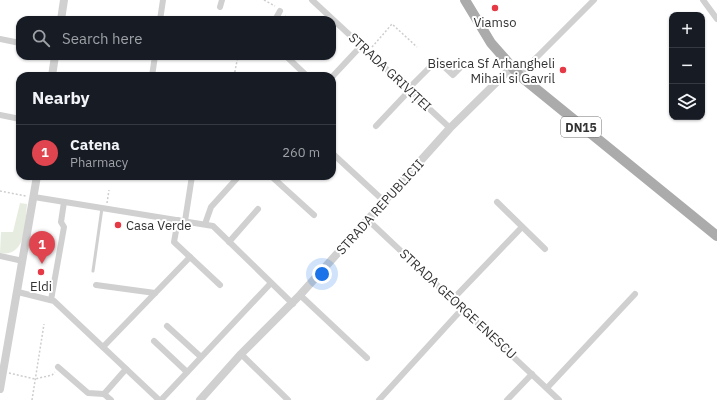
<!DOCTYPE html>
<html lang="en">
<head>
<meta charset="utf-8">
<style>
	:root { --surface:#171b24; --page:#20242c; --text:#f1f3f6; --muted:#9ea1a6; --line:#363941; --accent:#1a73e8 }
	body { margin:0; font-family:"IBM Plex Sans",sans-serif; background:var(--page); color:var(--text) }
	.controls { position:absolute; right:12px; top:12px; display:grid; overflow:hidden; border-radius:8px; box-shadow:0 1px 3px #0004 }
	.controls button { width:36px; height:36px; display:grid; place-items:center; padding:0; border:0; border-bottom:1px solid var(--line); background:var(--surface); color:var(--text); font:20px sans-serif }
	.you { position:absolute; left:322px; top:274px; width:14px; height:14px; margin:-10px; border:3px solid #fff; border-radius:50%; background:#1a73e8; box-shadow:0 0 0 6px #1a73e833 }
	.badge { display:grid; place-items:center; width:26px; height:26px; border-radius:50%; background:var(--accent); color:#fff; font-size:13px; font-weight:700 }
	.pin { position:absolute; translate:-50% -33px; filter:drop-shadow(0 1px 2px #0008) }
	.pin::after { content:''; position:absolute; top:21px; width:14px; height:12px; background:inherit; clip-path:polygon(0 0,100% 0,50% 100%) }
	.list { margin:0; padding:0; list-style:none }
	h2 { display:flex; justify-content:space-between; align-items:center; height:52px; margin:0; padding:0 16px; font-size:17px }
	h2 small { font-size:13px; font-weight:400; color:var(--muted) }
	.list li { display:grid; grid-template-columns:26px 1fr auto; gap:12px; align-items:center; box-sizing:border-box; height:56px; padding:0 16px; border-top:1px solid var(--line) }
	.list b { display:block; font-size:15px; white-space:nowrap }
	.list p { margin:0; font-size:13px; white-space:nowrap; color:var(--muted) }
	.list em { font-size:13px; font-style:normal; color:var(--muted) }
	.icon { flex:none; width:22px; height:22px; fill:none; stroke:currentColor; stroke-width:2; stroke-linecap:round; stroke-linejoin:round }
	.map { position:relative; flex:none; width:717px; height:400px; overflow:hidden }
	.search { position:absolute; background:var(--surface); box-shadow:0 1px 3px #0004; left:16px; top:16px; width:320px; height:44px; display:flex; align-items:center; gap:10px; box-sizing:border-box; padding:0 14px; border-radius:12px; color:var(--muted); font-size:15px }
	.panel { position:absolute; background:var(--surface); box-shadow:0 1px 3px #0004; left:16px; top:72px; width:320px; height:108px; border-radius:12px }
	.map>svg:first-child { display:block }
	.green { fill:#e6ecdf }
	.lines { fill:none; stroke-linecap:round; stroke-linejoin:round }
	.path { stroke:#cdcdcd; stroke-width:1.5; stroke-dasharray:2 2; stroke-linecap:butt }
	.service { stroke:#d0d0d0; stroke-width:3 }
	.minor { stroke:#d0d0d0; stroke-width:6 }
	.tertiary { stroke:#d0d0d0; stroke-width:8 }
	.primary { stroke:#ababab; stroke-width:10 }
	.poi-dot { fill:#e63946; stroke:#fff; stroke-width:1.5 }
	.labels { text-anchor:middle; dominant-baseline:central; stroke-width:4; stroke-linejoin:round; paint-order:stroke }
	.shield { fill:#fff; stroke:#707070; stroke-width:1 }
	.shield-label { font-size:12px; font-weight:bold; fill:#333 }
	.poi-label { font-size:13px; fill:#333; stroke:#fff }
	.street-label { font-size:13px; fill:#333; stroke:#fff }
</style>
</head>
<body>
<div class="map">
<svg width="717" height="400" viewBox="0 0 717 400">
	<rect width="100%" height="100%" fill="#fff"/>
	<path class="green" d="M20,203l7,1c-2,18 0,54 -27,49l1,-21h12z"/>
	<g class="lines">
		<g class="path">
			<path d="M264,0l11,6"/>
			<path d="M285,16l5,4"/>
			<path d="M372,47l20,-23 25,23"/>
			<path d="M234,76l4,-20"/>
			<path d="M0,191l26,5"/>
			<path d="M107,203l2,-13"/>
			<path d="M9,373l26,6 17,-4 3,-3"/>
			<path d="M32,400l12,-76"/>
		</g>
		<path class="service" d="M93,271l9,-63"/>
		<g class="minor">
			<path d="M312,0l138,128"/>
			<path d="M703,0l14,19"/>
			<path d="M220,7l2,-7"/>
			<path d="M160,20l3,-20"/>
			<path d="M275,20l5,-9"/>
			<path d="M0,39l20,4"/>
			<path d="M284,56l3,1 20,19"/>
			<path d="M519,75l75,-75"/>
			<path d="M152,76l3,-20"/>
			<path d="M332,77l29,-31"/>
			<path d="M407,90l30,-30 16,15 9,-9"/>
			<path d="M0,115l20,4"/>
			<path d="M376,126l33,-35"/>
			<path d="M332,153l53,49"/>
			<path d="M271,176l43,39"/>
			<path d="M34,197l179,29 80,78"/>
			<path d="M497,202l48,47"/>
			<path d="M178,220l-4,22 46,43"/>
			<path d="M368,220l191,180"/>
			<path d="M185,221l7,-45"/>
			<path d="M205,224l6,-17 28,-31"/>
			<path d="M229,242l29,-33"/>
			<path d="M0,256l23,5"/>
			<path d="M96,285l59,8"/>
			<path d="M18,292l36,9 105,99"/>
			<path d="M300,295l67,63"/>
			<path d="M453,299l69,-72"/>
			<path d="M51,300l13,-73 -3,-5 3,-20"/>
			<path d="M167,326l34,31"/>
			<path d="M154,341l33,31"/>
			<path d="M103,347l87,-90"/>
			<path d="M241,354l47,46"/>
			<path d="M58,367l30,26 16,1 7,6"/>
			<path d="M547,388l88,-94"/>
			<path d="M104,394l22,-25"/>
			<path d="M161,400l110,-117"/>
			<path d="M379,400l84,-92"/>
			<path d="M507,400l25,-26"/>
		</g>
		<g class="tertiary">
			<path d="M61,20l3,-20"/>
			<path d="M52,76l3,-20"/>
			<path d="M0,389l37,-213"/>
			<path d="M200,400l41,-46 59,-59 150,-167 61,-60"/>
		</g>
		<path class="primary" d="M465,0l26,43 28,32 198,161"/>
	</g>
	<g class="poi-dot">
		<circle cx="495" cy="8" r="4"/>
		<circle cx="563" cy="70" r="4"/>
		<circle cx="118" cy="225" r="4"/>
		<circle cx="41" cy="272" r="4"/>
	</g>
	<g class="labels">
		<rect class="shield" x="561" y="117" width="40" height="20" rx="3"/>
		<g class="shield-label">
			<text x="581" y="127">DN15</text>
		</g>
		<g class="poi-label">
			<text x="495" y="22">Viamso</text>
			<text x="555" y="63" text-anchor="end">Biserica Sf Arhangheli<tspan x="555" dy="15">Mihail si Gavril</tspan></text>
			<text x="126" y="225" text-anchor="start">Casa Verde</text>
			<text x="41" y="286">Eldi</text>
		</g>
		<g class="street-label">
			<text transform="translate(390 72) rotate(43)">STRADA GRIVIȚEI</text>
			<text transform="translate(380 207) rotate(-48)">STRADA REPUBLICII</text>
			<text transform="translate(458 304) rotate(43)">STRADA GEORGE ENESCU</text>
		</g>
	</g>
</svg>
<div class="controls">
<button>+</button>
<button>−</button>
<button><svg class="icon" aria-label="layers" viewBox="0 0 24 24"><path d="M12 4l9 5-9 5-9-5zM3 14l9 5 9-5"/></svg></button>
</div>
<div class="you"></div>
<div class="pin badge" style="left:42px;top:264px;background:#e0444e">1</div>
<div class="search"><svg class="icon" aria-label="search" viewBox="0 0 24 24"><circle cx="10" cy="10" r="6"/><path d="M15 15l6 6"/></svg>Search here</div>
<section class="panel">
<h2>Nearby<small></small></h2>
<ul class="list">
<li><span class="badge" style="background:#e0444e">1</span><div><b>Catena</b><p>Pharmacy</p></div><em>260 m</em></li>
</ul>
</section>
</div>
</body>
</html>
